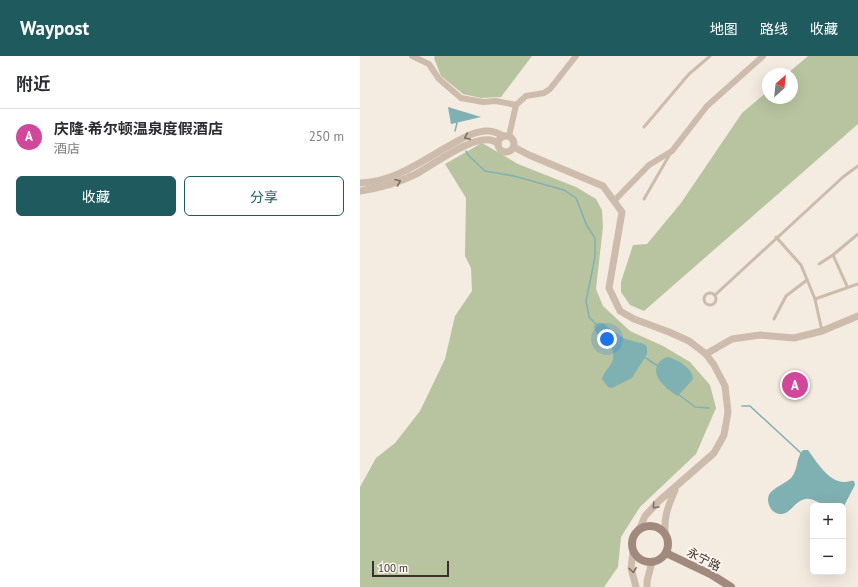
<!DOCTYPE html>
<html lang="zh">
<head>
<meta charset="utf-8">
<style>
	:root { --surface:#fff; --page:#f2f2f3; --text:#2b2b33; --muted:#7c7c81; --line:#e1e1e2; --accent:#1f5a5e }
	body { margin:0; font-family:"PT Sans","Noto Sans SC",sans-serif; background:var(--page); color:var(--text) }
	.controls { position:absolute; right:12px; bottom:12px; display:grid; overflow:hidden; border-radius:6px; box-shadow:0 4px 16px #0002 }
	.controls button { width:36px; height:36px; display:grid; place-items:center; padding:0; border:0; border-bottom:1px solid var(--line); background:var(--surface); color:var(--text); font:20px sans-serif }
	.compass { position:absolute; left:402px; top:12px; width:36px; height:36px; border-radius:50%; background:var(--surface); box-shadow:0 4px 16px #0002; rotate:27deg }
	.scale { position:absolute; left:12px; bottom:10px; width:77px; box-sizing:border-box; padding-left:4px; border:2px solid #3b302b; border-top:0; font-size:11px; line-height:14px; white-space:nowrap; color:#3b302b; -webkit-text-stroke:3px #fbf5ee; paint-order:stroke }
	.you { position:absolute; left:247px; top:283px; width:14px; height:14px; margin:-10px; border:3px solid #fff; border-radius:50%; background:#1a73e8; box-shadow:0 0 0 6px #1a73e833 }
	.badge { display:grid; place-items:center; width:26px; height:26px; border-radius:50%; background:var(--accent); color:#fff; font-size:13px; font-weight:700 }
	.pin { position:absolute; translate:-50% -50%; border:2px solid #fff; box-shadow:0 1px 4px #0006 }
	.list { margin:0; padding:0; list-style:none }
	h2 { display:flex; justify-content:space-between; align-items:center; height:52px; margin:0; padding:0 16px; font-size:17px }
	h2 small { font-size:13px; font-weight:400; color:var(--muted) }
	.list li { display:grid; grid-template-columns:26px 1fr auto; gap:12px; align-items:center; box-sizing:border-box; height:56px; padding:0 16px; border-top:1px solid var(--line) }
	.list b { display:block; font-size:15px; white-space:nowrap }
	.list p { margin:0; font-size:13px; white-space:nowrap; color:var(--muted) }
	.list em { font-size:13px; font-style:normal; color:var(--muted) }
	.actions { display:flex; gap:8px; padding:12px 16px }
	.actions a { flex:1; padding:9px 0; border:1px solid var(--accent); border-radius:6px; text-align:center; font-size:14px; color:var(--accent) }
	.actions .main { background:var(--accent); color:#fff }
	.map { position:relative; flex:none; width:498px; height:531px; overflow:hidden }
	header { display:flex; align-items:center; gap:24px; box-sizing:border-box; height:56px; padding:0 20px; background:var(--accent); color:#fff }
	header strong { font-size:19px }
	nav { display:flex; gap:22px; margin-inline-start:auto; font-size:14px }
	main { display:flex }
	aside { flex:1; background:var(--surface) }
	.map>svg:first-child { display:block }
	.green { fill:#b8c4a0 }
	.water { fill:#7fb0b2 }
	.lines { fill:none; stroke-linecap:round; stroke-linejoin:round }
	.stream { stroke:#7fb0b2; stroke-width:1.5 }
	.service { stroke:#cdbbac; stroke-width:3 }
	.minor { stroke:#cdbbac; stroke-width:6 }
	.tertiary { stroke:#cdbbac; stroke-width:7 }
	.secondary { stroke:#a18a7d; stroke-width:8 }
	.oneway { stroke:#7d6f65 }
	.labels { text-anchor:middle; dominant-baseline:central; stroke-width:4; stroke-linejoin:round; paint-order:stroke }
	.street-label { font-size:12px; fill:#3b302b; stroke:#fbf5ee }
</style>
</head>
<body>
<header>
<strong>Waypost</strong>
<nav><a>地图</a><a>路线</a><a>收藏</a></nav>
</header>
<main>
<aside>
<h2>附近<small></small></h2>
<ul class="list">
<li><span class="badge" style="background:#d1479c">A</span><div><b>庆隆·希尔顿温泉度假酒店</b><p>酒店</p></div><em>250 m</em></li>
</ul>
<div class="actions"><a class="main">收藏</a><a>分享</a></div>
</aside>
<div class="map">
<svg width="498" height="531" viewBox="0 0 498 531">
	<rect width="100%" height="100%" fill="#f4ebe1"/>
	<g class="green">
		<path d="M75,0h97l-31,41 -20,1 -18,-4 -22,-18 -7,-18z"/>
		<path d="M448,0h50v68l-214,187 -14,-6 -9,-13v-10l12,-37 14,-1 34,-41 61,-90 26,-22v7h24v-24h-5z"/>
		<path d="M122,87l36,21 58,23 20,12 6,11 1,17 -7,62 7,17 27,25 33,15 27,16 20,23 6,23 -20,46 -56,53 -19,30 -3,30 -14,20h-244v-100l16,-29 19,-15 25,-32 25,-52 10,-43 17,-25 -1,-23 -6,-12 1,-58 -21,-34z"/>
	</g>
	<g class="water">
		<path d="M88,51l33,10 -30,7z"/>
		<path d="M238,267h4l23,16 19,5 3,3v7l-15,24 -20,10 -4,-1 -6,-8c2,-8 9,-12 11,-20 4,-19 -17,-17 -19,-33z"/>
		<path d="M308,301c9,3 24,10 25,22l-15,17c-9,-5 -28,-19 -20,-32 2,-3 5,-6 10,-7z"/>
		<path d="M443,394h5c8,11 21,33 37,32 4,0 5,-2 9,-1l1,4 -10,19 1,13 -2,4 -1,-15c-5,0 -13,1 -18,-1 -7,-2 -12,-7 -20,-6 -10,2 -14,14 -23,15 -12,1 -18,-15 -11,-22 6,-6 15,-9 20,-14 8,-9 4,-19 12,-28z"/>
	</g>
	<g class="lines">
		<g class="stream">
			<path d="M95,75l2,-8"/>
			<path d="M106,95l2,4 17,16 29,5 50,14 12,8 11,28 8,12v19l-9,44 3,16 8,8"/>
			<path d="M284,301l14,9"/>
			<path d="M318,338l17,13 14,1"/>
			<path d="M382,350h8l52,48"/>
		</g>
		<g class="service">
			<path d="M284,71l45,-53 21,-18"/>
			<path d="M284,143l26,-45"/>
			<path d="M416,181l25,28 14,34 7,32"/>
			<path d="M473,199l14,31"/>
			<path d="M459,208l14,-9 25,-21"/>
			<circle cx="350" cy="243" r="6"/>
			<path d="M355,239l128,-118 15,-11"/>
			<path d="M455,243l43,-15"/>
			<path d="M414,263l12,-23 21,-16"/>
		</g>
		<g class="minor">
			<path d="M52,0l17,8 10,15 22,19 22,4 13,-1 20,4"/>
			<path d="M149,80l7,-31 10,-9 18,-3 6,-4 26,-33"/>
			<path d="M254,145l35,-36 23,-14 35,-45 56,-50"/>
		</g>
		<g class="tertiary">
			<circle cx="146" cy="88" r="8"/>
			<path d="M154,91l15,8 74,31 19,26 -13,76 11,23 14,8 35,13 20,9 17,13 8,11 11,21 3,26 -4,23 -10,18 -55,48 -14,15 -5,12"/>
			<path d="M0,127c35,-1 63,-23 92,-39 11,-6 24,-14 37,-13 5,0 10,3 15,5"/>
			<path d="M0,135c19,-3 38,-8 56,-17 16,-8 66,-47 82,-30"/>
			<path d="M346,298l26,-15 28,-4 34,3 28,-7 36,-15"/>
			<path d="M305,478c-1,-19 3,-27 10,-44"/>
			<path d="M273,496l-2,16 5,19"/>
			<path d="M287,531v-6l5,-19"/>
		</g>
		<g class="secondary">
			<circle cx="290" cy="488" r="18"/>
			<path d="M306,497l46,22 19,12"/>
		</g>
	</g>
	<defs><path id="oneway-chevron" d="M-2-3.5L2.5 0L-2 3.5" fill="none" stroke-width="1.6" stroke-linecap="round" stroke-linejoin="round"/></defs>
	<g class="oneway">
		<use href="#oneway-chevron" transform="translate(107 81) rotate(155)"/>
		<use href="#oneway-chevron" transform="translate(38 126) rotate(-21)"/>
		<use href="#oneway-chevron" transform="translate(295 450) rotate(133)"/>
		<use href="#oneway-chevron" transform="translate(273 514) rotate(83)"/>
	</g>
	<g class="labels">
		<g class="street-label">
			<text transform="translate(344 503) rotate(27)">永宁路</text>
		</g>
	</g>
</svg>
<div class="controls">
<button>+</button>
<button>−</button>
</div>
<svg class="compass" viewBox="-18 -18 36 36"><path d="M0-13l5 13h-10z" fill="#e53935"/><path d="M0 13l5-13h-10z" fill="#7c7c81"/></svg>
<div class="scale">100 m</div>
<div class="you"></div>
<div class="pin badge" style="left:435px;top:329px;background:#d1479c">A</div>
</div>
</main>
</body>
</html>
